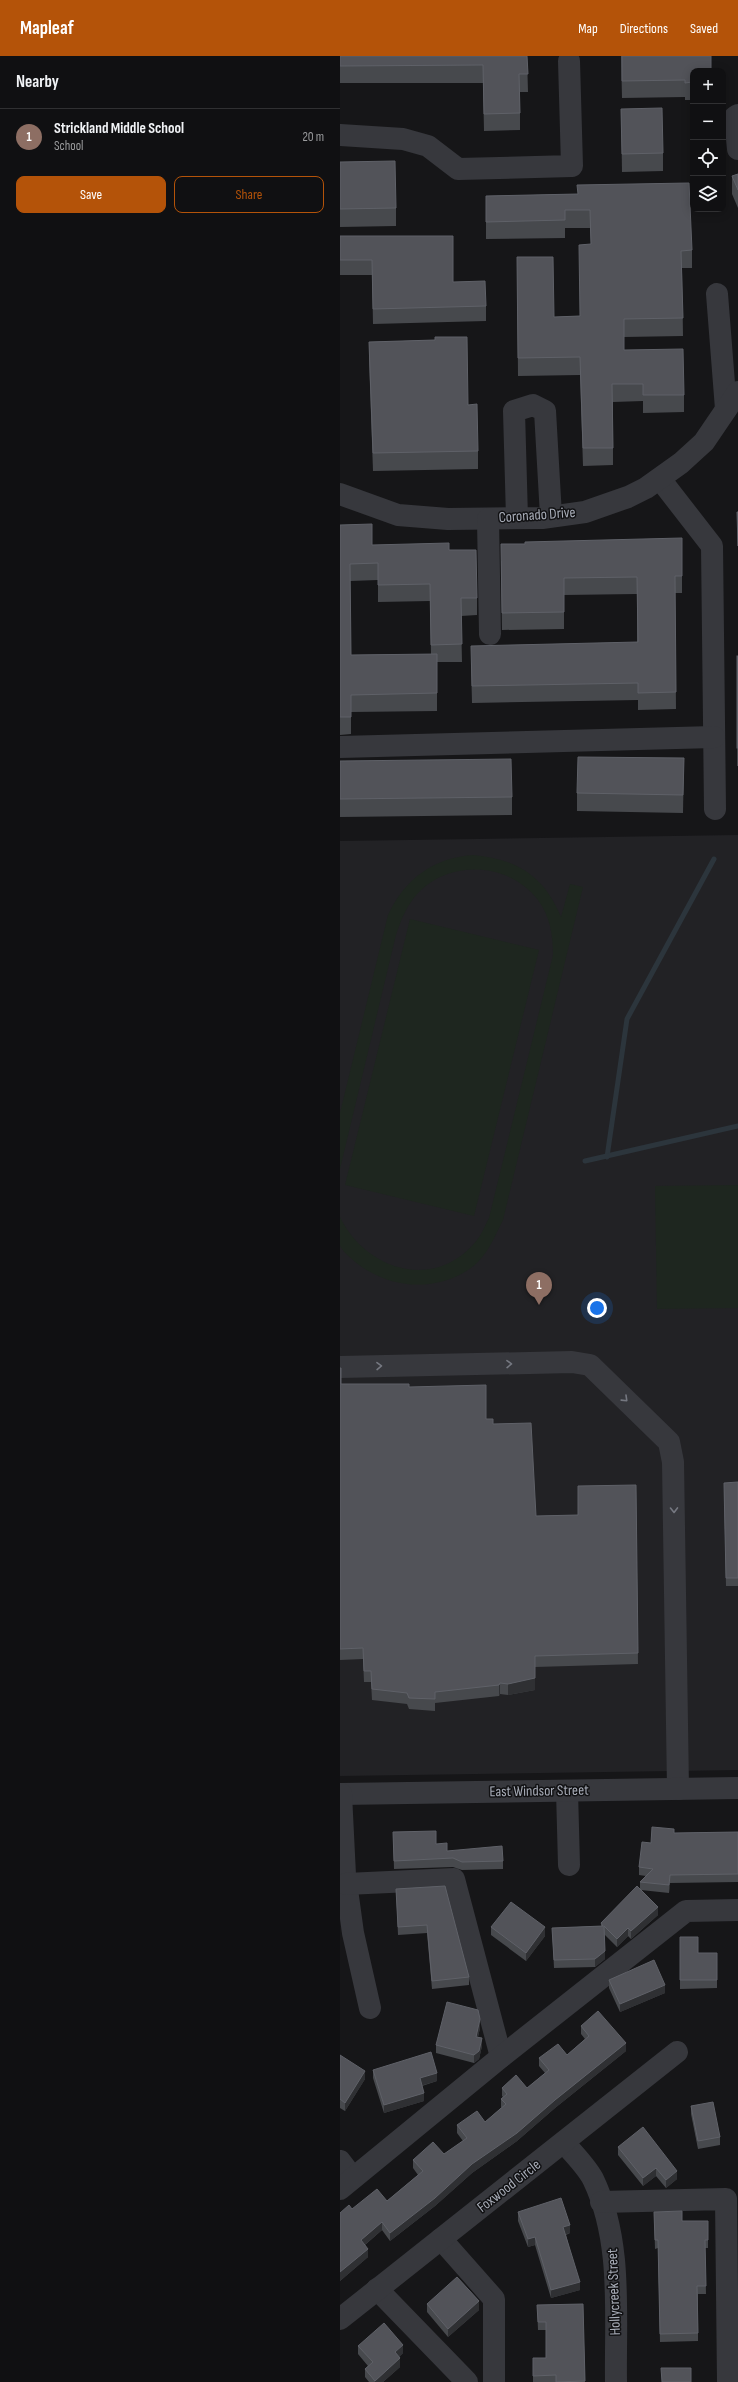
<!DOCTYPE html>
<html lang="en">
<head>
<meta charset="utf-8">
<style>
	:root { --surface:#101012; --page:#19191b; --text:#f1f3f6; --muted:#9c9d9f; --line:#303032; --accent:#b45309 }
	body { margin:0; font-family:"Sofia Sans Condensed",sans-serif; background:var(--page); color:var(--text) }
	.controls { position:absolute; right:12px; top:12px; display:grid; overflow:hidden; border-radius:8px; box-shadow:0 2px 10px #0003 }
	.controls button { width:36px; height:36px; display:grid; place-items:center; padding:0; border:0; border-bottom:1px solid var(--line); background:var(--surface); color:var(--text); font:20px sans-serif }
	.you { position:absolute; left:257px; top:1252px; width:14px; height:14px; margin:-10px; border:3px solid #fff; border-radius:50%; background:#1a73e8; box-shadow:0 0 0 6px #1a73e833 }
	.badge { display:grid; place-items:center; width:26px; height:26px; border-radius:50%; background:var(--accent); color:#fff; font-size:13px; font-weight:700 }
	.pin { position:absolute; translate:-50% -33px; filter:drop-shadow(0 1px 2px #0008) }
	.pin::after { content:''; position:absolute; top:21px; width:14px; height:12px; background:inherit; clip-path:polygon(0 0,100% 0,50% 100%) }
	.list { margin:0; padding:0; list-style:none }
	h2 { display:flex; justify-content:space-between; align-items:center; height:52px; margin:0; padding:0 16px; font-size:17px }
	h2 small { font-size:13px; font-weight:400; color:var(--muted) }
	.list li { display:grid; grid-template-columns:26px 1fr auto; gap:12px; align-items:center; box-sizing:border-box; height:56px; padding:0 16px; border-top:1px solid var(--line) }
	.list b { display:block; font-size:15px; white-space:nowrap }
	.list p { margin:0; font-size:13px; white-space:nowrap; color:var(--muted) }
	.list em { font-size:13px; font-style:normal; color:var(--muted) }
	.actions { display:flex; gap:8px; padding:12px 16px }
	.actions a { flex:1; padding:9px 0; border:1px solid var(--accent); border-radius:8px; text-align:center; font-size:14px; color:var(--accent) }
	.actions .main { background:var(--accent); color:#fff }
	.icon { flex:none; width:22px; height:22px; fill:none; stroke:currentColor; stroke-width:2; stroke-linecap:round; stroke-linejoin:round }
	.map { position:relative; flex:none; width:398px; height:2326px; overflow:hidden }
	header { display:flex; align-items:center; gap:24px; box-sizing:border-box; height:56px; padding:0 20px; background:var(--accent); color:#fff }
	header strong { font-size:19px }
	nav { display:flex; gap:22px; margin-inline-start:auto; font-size:14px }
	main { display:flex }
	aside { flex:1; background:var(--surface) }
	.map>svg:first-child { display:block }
	.built { fill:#222225 }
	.green { fill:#1e261f }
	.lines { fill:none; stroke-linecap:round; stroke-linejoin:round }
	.stream { stroke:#2c353c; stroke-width:5 }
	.minor { stroke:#37383d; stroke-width:22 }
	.wall { fill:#47494d; fill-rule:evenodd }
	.shaded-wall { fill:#2f3033 }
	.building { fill:#525359; stroke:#5f6168 }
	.oneway { stroke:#757881 }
	.labels { text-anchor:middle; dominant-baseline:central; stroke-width:3; stroke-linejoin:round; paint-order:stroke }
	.street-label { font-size:15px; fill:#a8adb8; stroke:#111113 }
</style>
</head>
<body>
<header>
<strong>Mapleaf</strong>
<nav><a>Map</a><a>Directions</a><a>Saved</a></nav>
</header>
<main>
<aside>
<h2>Nearby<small></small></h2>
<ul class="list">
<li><span class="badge" style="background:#8d6e63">1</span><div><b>Strickland Middle School</b><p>School</p></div><em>20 m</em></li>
</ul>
<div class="actions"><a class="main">Save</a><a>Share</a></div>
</aside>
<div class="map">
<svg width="398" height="2326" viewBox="0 0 398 2326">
	<rect width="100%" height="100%" fill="#161618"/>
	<path class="built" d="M398,779v935l-398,6v-935z"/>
	<g class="green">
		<path d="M133,799c44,4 71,21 88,62l9,-33 13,3 -80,333c-9,18 -17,39 -35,50 -35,23 -82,18 -114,-9 -4,-4 -13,-11 -14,-16 0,-8 0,-20 0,-28 26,54 96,75 137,23 5,-6 8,-15 12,-22l64,-263c0,-20 -3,-39 -15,-55 -31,-41 -98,-41 -127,2 -7,10 -11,21 -15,33l-56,234v-56l48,-198c17,-36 45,-57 85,-60z"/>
		<path d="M70,863l129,31 -65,266 -129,-31z"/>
		<path d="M398,1129v123l-81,1 -2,-123z"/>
	</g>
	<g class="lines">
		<g class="stream">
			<path d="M267,1101l20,-138 87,-160"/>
			<path d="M245,1105l153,-35"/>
		</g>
		<g class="minor">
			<path d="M398,59l-3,2 3,32"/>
			<path d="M0,79l63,4 25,7 30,23 114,-3 -3,-105"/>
			<path d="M377,238l9,115"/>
			<path d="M320,423l52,67 3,263"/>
			<path d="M0,438l58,21 50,4 94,-1 43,-6 43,-15 18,-9 35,-25 23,-21 34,-50"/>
			<path d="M177,462l-3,-107 19,-6 12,6 6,105"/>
			<path d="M148,463l2,115"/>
			<path d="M0,691l374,-10"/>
			<path d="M0,1311l232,-5 18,3 79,77 4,20 5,327"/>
			<path d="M227,1735l2,74"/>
			<path d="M0,1738l398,-6"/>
			<path d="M1,1738l4,81 8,58 17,75"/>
			<path d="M6,1828l108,-5 47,178"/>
			<path d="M224,2087c10,11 22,23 29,36 30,62 22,137 23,203"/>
			<path d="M0,2105l13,17"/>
			<path d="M0,2133l161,-132 185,-146 52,-1"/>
			<path d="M261,2146l125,-3 2,183"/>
			<path d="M101,2183l53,60v83"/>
			<path d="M37,2233l90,93"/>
			<path d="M0,2263l337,-267"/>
		</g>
	</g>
	<g class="wall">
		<path d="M0,0h187l1,36h-8v38l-36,1 -1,-48h-143z"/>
		<path d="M281,0h90l-18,15v117h-1v-88h-7v-3l-63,1z"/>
		<path d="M281,53l42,44v18l-41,1z"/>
		<path d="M0,106l56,46v18l-56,1z"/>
		<path d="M398,118v34l-6,-14v-18z"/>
		<path d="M237,138l115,56v18h-10l1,68 -59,1v13l60,45v17l-41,1v-12l-30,1v63l-30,1 -3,-91 -62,1 -1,-119 37,60 26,-1 11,-72 -1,-16h-25v10l-79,1v-43z"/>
		<path d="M0,180l113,46 33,24v15l-113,3 -1,-49h-32z"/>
		<path d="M95,284l33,65 10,46v18l-105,2 -4,-112v-17z"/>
		<path d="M0,469l32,20 77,5 28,48v17l-16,1 1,46h-25v49l-86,1v22l-11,1zM38,524v22l52,-1 1,53 -80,1 -1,-74z"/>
		<path d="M161,505l181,15v17h-7l1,116 -38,1v-10l-166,3 -1,-40 166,-21v-48l-73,1v34l-62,1z"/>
		<rect x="397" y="600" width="1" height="110"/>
		<path d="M344,702l-1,55 -106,-2v-18z"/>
		<path d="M0,705l172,36v18l-172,2z"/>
		<path d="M0,1312l1,16 68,3 77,32 7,5 43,92 42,-1 58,-30 2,179 -103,3v23l-27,5 -8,-1 -1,2 -64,7v8l-26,-2 -2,-5 -35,-4 -1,-18h-7l-1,-23 -23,1z"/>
		<path d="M398,1426v104h-12l-2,-95z"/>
		<path d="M53,1776l43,12 11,7 56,10v8l-41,1 -9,-3 -59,2z"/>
		<path d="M398,1776v50l-68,1 -1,10 -28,-3 17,25 -27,24 -3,-3 -11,11 -13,-13 1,25 -10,8 -41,1 -2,-40 49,-2v-3l39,-34v-7l6,-6 -7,-1v-8l12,-24 23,-10z"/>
		<path d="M105,1830l24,91v8l-37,4 -5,-56 -29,2 -2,-46z"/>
		<path d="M151,1871l54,9 -19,25 -35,-26z"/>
		<path d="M340,1881l18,16h19v35l-37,1z"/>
		<path d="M269,1924l56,13 -45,19 -11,-24z"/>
		<path d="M241,1970l45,25 -71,57 -38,33 -45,32 -37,33 -45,35 -8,-11 -17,15 3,12 -28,24v-68l12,-4 35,-8 31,-26 -5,-7v-8l31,-6 19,-13 -6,-8v-8l28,-3 17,-15h-1v-8l2,-2 -1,-1v-8h25l18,-15 -6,-7v-8l28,-3 18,-16 -4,-5z"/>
		<path d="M140,1972l-2,9 4,9 -3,13 -5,4 -38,-10v-8z"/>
		<path d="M0,1999l25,24 -20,32 -5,-3z"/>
		<path d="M33,2014l64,11 -15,5 2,15 -40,12 -11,-35z"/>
		<path d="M351,2050l29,31v8l-22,4 -7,-35z"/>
		<path d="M278,2091l59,32 -11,9 -10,-12 -13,10 -25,-31z"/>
		<path d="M178,2156l52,21 -4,2 14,55 -29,8 -16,-53 -7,2 -10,-26z"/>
		<path d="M314,2156l28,9h26v27h-3l1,46h-8v47l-38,1 -2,-94 -3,1z"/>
		<path d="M87,2248l52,6 -31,27 -21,-25z"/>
		<path d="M243,2248l2,78h-52v-24h13v-28h-8l-1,-25z"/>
		<path d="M18,2290l45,7 -4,4 1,10 -17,15h-14l-4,-5v-8l3,-3 -10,-12z"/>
	</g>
	<g class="shaded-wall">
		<path d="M195,1622v12l-27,5v-11z"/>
		<path d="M160,1627v11l-1,2v-11z"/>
		<path d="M330,1819v8l-1,10v-8z"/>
		<path d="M318,1851v8l-27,24v-8z"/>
		<path d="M205,1871v9l-19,25v-8z"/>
		<path d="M288,1872v8l-11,11v-8z"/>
		<path d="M265,1895v8l-10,8v-8z"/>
		<path d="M325,1929v8l-45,19v-8z"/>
		<path d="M140,1963v9l-4,17v-8z"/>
		<path d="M142,1982v8l-3,13 -5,4v-8z"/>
		<path d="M286,1987v8l-71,57 -38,33 -45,32 -37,33 -45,35v-8l82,-69 83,-64z"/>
		<path d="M25,2015v8l-20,32v-8z"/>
		<path d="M97,2017v8l-17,5v-8z"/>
		<path d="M84,2037v8l-40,12v-8z"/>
		<path d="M316,2112v8l-13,10v-8z"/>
		<path d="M337,2115v8l-11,9v-8z"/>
		<path d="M42,2166v8l-21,18v-8z"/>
		<path d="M230,2169v8l-7,2v-8z"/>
		<path d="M195,2181v8l-7,2v-8z"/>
		<path d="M28,2193v8l-28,24v-9z"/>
		<path d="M240,2226v8l-29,8v-8z"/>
		<path d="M139,2245v9l-31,27v-8z"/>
		<path d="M63,2289v8l-8,7v-8z"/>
		<path d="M60,2302v9l-17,15h-8v-1z"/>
	</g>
	<g class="building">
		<path d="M0,0h187l1,18h-9l1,39 -36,1 -1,-49 -143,1z"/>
		<path d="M282,0h89v15h-18v99h-1v-88l-7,1v-3l-63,1z"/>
		<path d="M322,52l1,45 -41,1 -1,-45z"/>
		<path d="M55,105l1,47 -56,1v-47z"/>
		<path d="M398,118v16l-6,-14z"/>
		<path d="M349,127l3,67 -11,1 2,67 -59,1v31l59,-1 1,46h-41v-11h-31l1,64h-30l-3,-91 -62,1 -1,-101h36l1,60 26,-1 -1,-71 12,-1 -1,-34h-25v10l-79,2v-26l92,-2 -1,-9z"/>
		<path d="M0,180h113v46l32,-1 1,25 -113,3 -1,-49h-32z"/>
		<path d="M95,281h32l1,68 9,-1 1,47 -105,2 -4,-111 66,-2z"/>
		<path d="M397,456h1v34z"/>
		<path d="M32,468v21l77,-2v7h27l1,48h-16l1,46 -31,1 -1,-61 -52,1v-22l-28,1 1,91 86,-1v39l-86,2v22h-11v-192z"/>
		<path d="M342,482v38h-7l1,116 -38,1v-10l-166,3 -1,-40 167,-4 -1,-65 -73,1v34l-62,1 -1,-69h24v-2z"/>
		<rect x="397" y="600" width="1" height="92"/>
		<path d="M238,701l106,1 -1,37 -106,-2z"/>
		<path d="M171,703l1,38 -172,2v-38z"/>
		<path d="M0,1312h1v16h68v3l77,-2v34h7v5l38,-1 5,93 42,-1v-29l58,-1 2,168 -103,3v22l-27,6 -8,-1 -1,2 -64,7v7l-26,-1 -2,-5 -35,-4 -1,-18h-7l-1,-23 -23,1z"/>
		<path d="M398,1426v96h-12l-2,-95z"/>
		<path d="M312,1771l22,2v4l64,-1v42l-68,1 -1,10 -29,-3 13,-13 -14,-2 3,-25 9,1z"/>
		<path d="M96,1775v13l11,-1v8l55,-5 1,15 -41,1 -9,-4 -59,3 -1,-29z"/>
		<path d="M105,1830l24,91 -37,4 -5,-56 -29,2 -2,-38z"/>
		<path d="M297,1830l21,21 -27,24 -3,-3 -11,11 -13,-13 1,25 -10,8 -41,1 -2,-32 51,-2 -2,-3z"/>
		<path d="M171,1846l34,25 -19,26 -35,-26z"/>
		<path d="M340,1881h18v16h19v27h-37z"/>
		<path d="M314,1904l11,25 -45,19 -11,-24z"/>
		<path d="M107,1946l31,8 2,9 -4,18 6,1 -3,13 -5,4 -38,-10z"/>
		<path d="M258,1955l28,32 -71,57 -38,33 -45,31 -37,34 -45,35 -8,-11 -21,18 7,9 -28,23v-59l9,-8 3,4 25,-20 10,12 36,-30 -10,-11 20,-18 11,12 23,-16 -10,-13 20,-14 8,11 21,-18 -5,-5 6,-5 -5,-6 14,-13 11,13 22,-18 -10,-12 19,-14 9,11 22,-19 -8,-10z"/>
		<path d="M91,1996l6,21 -17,5 4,15 -40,12 -11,-35z"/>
		<path d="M0,1999l25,16 -20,32 -5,-4z"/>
		<path d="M373,2046l7,35 -22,4 -7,-35z"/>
		<path d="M303,2071l34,44 -11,9 -10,-12 -13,10 -25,-31z"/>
		<path d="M221,2142l9,27 -7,2 17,55 -29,8 -16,-53 -7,2 -10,-27z"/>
		<path d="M342,2155v10h26v19h-3l1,46h-9l1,47 -38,1 -2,-94h-3l-1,-28z"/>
		<path d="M117,2221l22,24 -31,28 -21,-25z"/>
		<path d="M243,2248l2,77 -29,1v-7l-23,1v-18h13v-36h-8l-1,-17z"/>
		<path d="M44,2267l19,22 -8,7 5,6 -25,23 -10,-12 8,-7 -15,-16z"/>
		<path d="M321,2312h30v14h-29z"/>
	</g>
	<defs><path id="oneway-chevron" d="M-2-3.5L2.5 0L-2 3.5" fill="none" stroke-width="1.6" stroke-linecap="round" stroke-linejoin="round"/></defs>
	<g class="oneway">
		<use href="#oneway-chevron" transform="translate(169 1308) rotate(-1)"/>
		<use href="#oneway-chevron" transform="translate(39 1310) rotate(-1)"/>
		<use href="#oneway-chevron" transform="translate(285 1343) rotate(44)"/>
		<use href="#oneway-chevron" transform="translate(334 1454) rotate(89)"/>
	</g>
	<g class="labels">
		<g class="street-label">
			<text transform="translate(197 459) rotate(-4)">Coronado Drive</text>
			<text transform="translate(199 1735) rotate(-1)">East Windsor Street</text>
			<text transform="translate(169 2130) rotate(-38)">Foxwood Circle</text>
			<text transform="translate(274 2236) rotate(-92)">Hollycreek Street</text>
		</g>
	</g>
</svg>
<div class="controls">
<button>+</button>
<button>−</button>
<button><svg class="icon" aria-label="locate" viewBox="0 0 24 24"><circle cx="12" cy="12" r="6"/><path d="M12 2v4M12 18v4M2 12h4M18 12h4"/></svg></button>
<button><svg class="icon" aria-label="layers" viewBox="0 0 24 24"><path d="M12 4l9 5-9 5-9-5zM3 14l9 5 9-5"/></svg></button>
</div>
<div class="you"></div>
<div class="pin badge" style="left:199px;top:1249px;background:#8d6e63">1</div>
</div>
</main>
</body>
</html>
